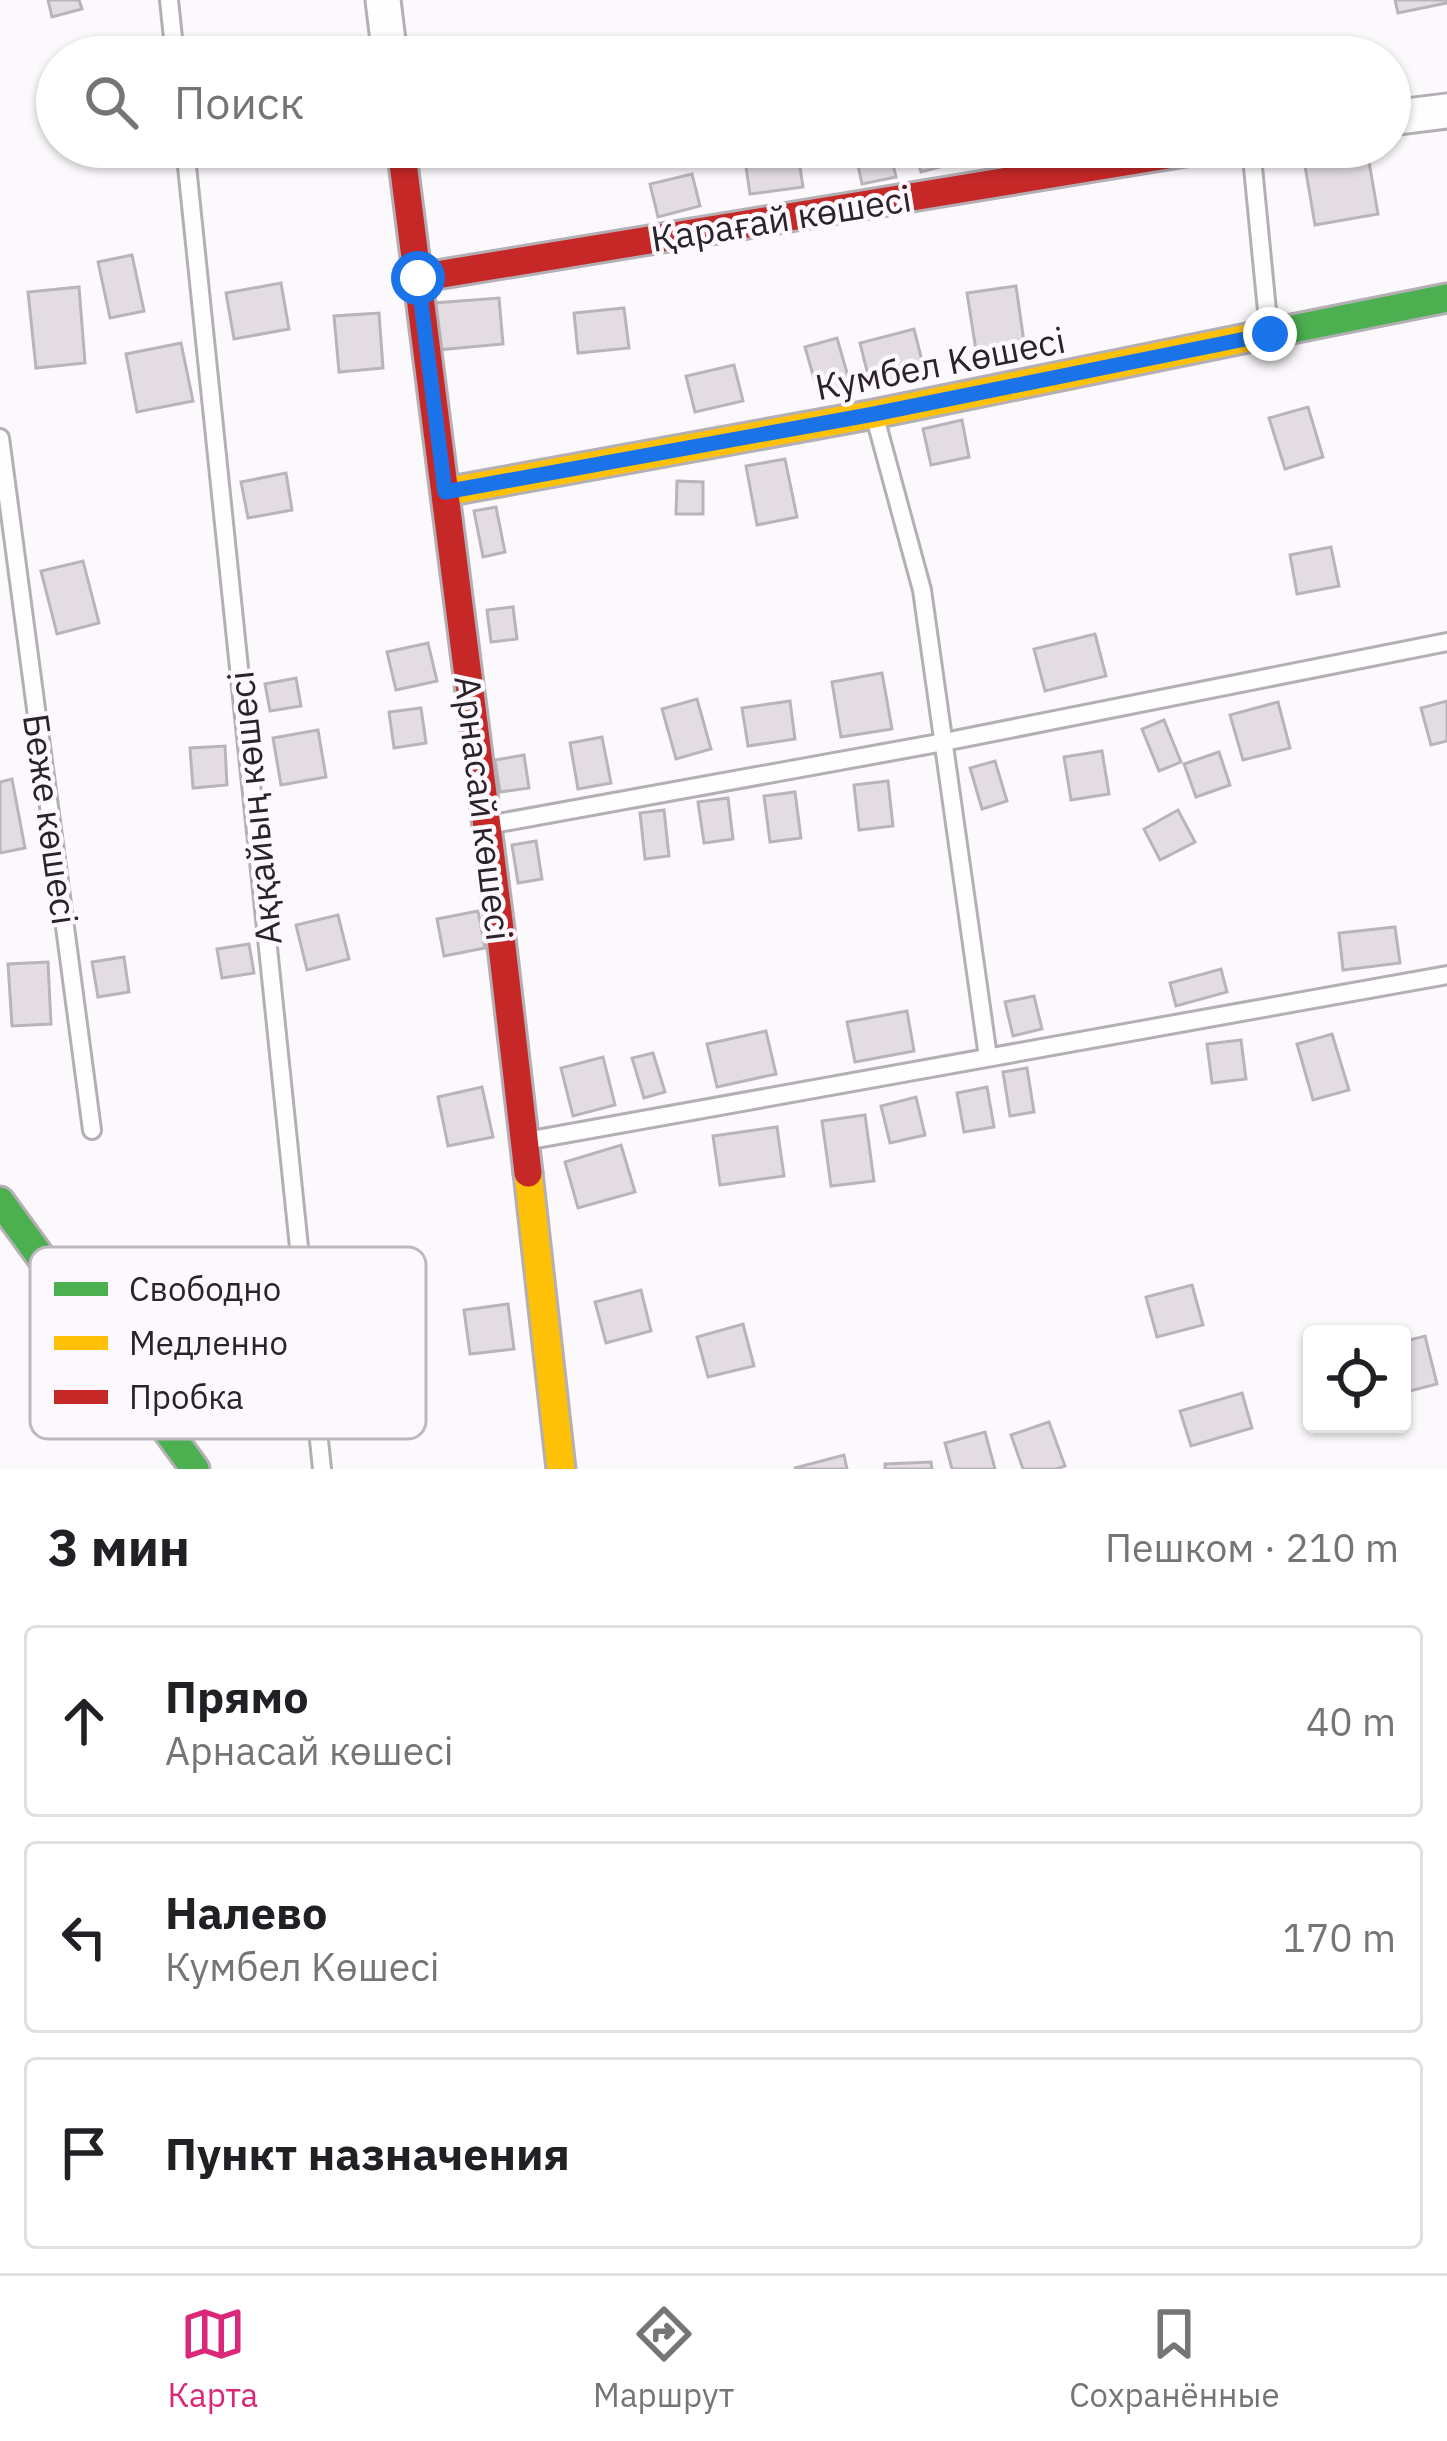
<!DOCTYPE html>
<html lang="ru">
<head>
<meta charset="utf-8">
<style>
	:root { --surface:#fff; --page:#f2f2f2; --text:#202124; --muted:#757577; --line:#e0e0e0; --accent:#db2777 }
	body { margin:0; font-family:"IBM Plex Sans",sans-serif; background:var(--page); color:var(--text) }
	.controls { position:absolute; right:36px; bottom:36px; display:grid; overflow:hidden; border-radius:12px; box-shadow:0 3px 9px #0004 }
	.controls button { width:108px; height:108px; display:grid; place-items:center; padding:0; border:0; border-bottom:3px solid var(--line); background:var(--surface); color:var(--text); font:60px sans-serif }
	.stop { position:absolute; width:36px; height:36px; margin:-27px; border:9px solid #1a73e8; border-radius:50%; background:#fff }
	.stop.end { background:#1a73e8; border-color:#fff; box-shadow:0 3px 12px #0008 }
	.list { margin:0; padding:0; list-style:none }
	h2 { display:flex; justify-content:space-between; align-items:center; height:156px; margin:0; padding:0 48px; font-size:51px }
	h2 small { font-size:39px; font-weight:400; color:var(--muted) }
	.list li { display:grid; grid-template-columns:78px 1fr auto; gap:36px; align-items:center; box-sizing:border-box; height:192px; margin:0 24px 24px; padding:0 24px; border:3px solid var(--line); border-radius:12px }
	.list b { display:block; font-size:45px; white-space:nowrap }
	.list p { margin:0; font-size:39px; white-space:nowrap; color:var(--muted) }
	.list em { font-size:39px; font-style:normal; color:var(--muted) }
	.icon { flex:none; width:66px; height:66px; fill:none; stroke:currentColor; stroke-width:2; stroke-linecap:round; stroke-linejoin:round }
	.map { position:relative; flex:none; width:1447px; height:1469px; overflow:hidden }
	.search { position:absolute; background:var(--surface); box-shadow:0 3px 9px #0004; left:36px; right:36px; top:36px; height:132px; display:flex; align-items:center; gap:30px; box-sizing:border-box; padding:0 42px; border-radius:66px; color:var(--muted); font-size:45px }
	.sheet { height:804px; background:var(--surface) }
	nav { display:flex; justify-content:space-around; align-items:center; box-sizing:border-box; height:168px; border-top:3px solid var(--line); background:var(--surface); font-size:33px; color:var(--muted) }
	nav a { display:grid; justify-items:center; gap:6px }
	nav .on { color:var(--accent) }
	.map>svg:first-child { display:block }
	.building { fill:#e3dce3; stroke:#b9b4bb; stroke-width:3 }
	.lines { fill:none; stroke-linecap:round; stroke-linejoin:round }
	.lane-casing { stroke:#b4afb5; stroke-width:22 }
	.street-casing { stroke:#b4afb5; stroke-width:39 }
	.fast-casing { stroke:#b4afb5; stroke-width:33 }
	.slow-casing { stroke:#b4afb5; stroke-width:33 }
	.jam-casing { stroke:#b4afb5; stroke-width:33 }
	.lane { stroke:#fffeff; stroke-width:16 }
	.street { stroke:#fffeff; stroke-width:33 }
	.fast { stroke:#4caf50; stroke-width:27 }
	.slow { stroke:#ffc107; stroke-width:27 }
	.jam { stroke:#c62828; stroke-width:27 }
	.route { stroke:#1a73e8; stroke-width:15 }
	.labels { text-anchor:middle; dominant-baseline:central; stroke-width:9; stroke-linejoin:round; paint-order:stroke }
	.street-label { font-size:36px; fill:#2b222c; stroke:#fdf8fd }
	.key { fill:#fdf8fd; stroke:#beb8be; stroke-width:3 }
	.key-label { font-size:33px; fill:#2b222c }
</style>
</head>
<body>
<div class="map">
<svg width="1447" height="1469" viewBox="0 0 1447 1469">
	<rect width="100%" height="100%" fill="#fcf9fc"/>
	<g class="building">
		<path d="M48,0h31l3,9 -30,8z"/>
		<path d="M1395,0h52v3l-49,10z"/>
		<path d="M743,147h54l6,40 -53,7z"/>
		<path d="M854,147h35l7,30 -34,7z"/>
		<path d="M914,147h40l5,15 -38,10z"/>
		<path d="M1368,156l10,58 -63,11 -10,-59z"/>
		<path d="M692,174l8,32 -42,11 -8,-33z"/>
		<path d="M132,255l12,56 -34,7 -12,-56z"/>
		<path d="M281,283l8,46 -55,10 -8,-46z"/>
		<path d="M1016,286l10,70 -48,7 -11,-70z"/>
		<path d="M79,287l6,76 -49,5 -8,-76z"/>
		<path d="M499,298l4,46 -66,6 -3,-47z"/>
		<path d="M624,308l5,40 -51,5 -4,-40z"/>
		<path d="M379,313l4,55 -44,4 -5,-56z"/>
		<path d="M914,329l11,44 -54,14 -11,-44z"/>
		<path d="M837,338l14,49 -32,9 -14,-49z"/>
		<path d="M181,343l12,58 -56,11 -11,-58z"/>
		<path d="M734,365l9,36 -48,11 -9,-36z"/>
		<path d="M1308,407l15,50 -38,12 -16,-51z"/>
		<path d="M962,420l7,37 -38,8 -8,-36z"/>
		<path d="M785,459l12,58 -40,8 -11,-59z"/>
		<path d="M286,473l6,37 -44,8 -7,-36z"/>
		<path d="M677,481l26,1v32h-27z"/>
		<path d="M496,507l9,45 -22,5 -9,-46z"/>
		<path d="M1331,547l8,39 -42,8 -7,-39z"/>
		<path d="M83,561l16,62 -42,11 -16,-63z"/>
		<path d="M513,607l4,32 -26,3 -4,-32z"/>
		<path d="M1095,634l11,42 -61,15 -11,-42z"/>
		<path d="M428,643l9,38 -41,9 -9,-38z"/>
		<path d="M882,673l10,56 -51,8 -9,-55z"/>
		<path d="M296,678l5,28 -31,5 -5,-27z"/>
		<path d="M697,699l14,50 -35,10 -14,-50z"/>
		<path d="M790,701l5,38 -47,7 -6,-38z"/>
		<path d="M1447,701v40l-16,4 -10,-37z"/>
		<path d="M1278,702l12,46 -47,12 -13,-45z"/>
		<path d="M421,708l5,35 -32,5 -5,-36z"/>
		<path d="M1164,720l17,42 -22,9 -17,-42z"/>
		<path d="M318,730l8,47 -45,8 -8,-47z"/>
		<path d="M602,737l9,46 -33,6 -8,-46z"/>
		<path d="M225,746l2,39 -34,3 -3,-40z"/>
		<path d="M1102,751l7,43 -38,6 -7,-43z"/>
		<path d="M1219,752l11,33 -34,12 -12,-33z"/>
		<path d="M524,755l5,33 -29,4 -5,-32z"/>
		<path d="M995,761l12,40 -25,8 -12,-41z"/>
		<path d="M12,779l13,69 -25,5v-71z"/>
		<path d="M888,781l5,45 -34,4 -5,-45z"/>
		<path d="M795,792l6,46 -31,4 -6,-46z"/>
		<path d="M728,798l5,41 -29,4 -6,-41z"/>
		<path d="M664,810l5,46 -24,3 -5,-46z"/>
		<path d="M1178,810l17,32 -35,18 -16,-31z"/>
		<path d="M536,841l6,38 -24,4 -6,-38z"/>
		<path d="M478,911l7,37 -41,8 -7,-37z"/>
		<path d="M338,915l11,44 -42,11 -11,-45z"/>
		<path d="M1395,927l5,36 -57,7 -4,-37z"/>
		<path d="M249,944l5,29 -32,5 -5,-29z"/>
		<path d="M124,957l5,35 -31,5 -6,-35z"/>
		<path d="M48,962l3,62 -39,2 -4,-62z"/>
		<path d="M1221,969l6,23 -51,14 -6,-23z"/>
		<path d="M1034,996l8,33 -29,7 -8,-34z"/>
		<path d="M907,1011l7,40 -59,11 -8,-40z"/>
		<path d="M766,1031l10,43 -59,13 -10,-43z"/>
		<path d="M1332,1034l17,56 -36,10 -16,-56z"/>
		<path d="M1241,1040l5,39 -34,4 -5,-39z"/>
		<path d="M653,1053l12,39 -21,6 -12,-40z"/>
		<path d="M603,1057l12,48 -42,11 -12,-48z"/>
		<path d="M1027,1068l7,44 -24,4 -7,-44z"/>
		<path d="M482,1087l11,50 -45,9 -10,-49z"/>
		<path d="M987,1087l7,40 -30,5 -7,-39z"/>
		<path d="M916,1097l9,38 -35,8 -9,-37z"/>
		<path d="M865,1115l9,66 -43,5 -9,-65z"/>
		<path d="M777,1127l7,49 -64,9 -7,-49z"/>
		<path d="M621,1145l14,47 -57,16 -13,-46z"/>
		<path d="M1192,1285l11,40 -46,12 -11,-40z"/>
		<path d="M641,1290l10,41 -45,12 -11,-41z"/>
		<path d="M508,1304l6,45 -44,5 -6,-44z"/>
		<path d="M743,1324l11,42 -46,11 -11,-40z"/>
		<path d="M1425,1336l12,48 -35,9v-51z"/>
		<path d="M1242,1393l10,35 -61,18 -11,-35z"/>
		<path d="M1049,1422l16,44 -9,3h-33l-12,-34z"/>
		<path d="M985,1432l10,37h-43l-7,-26z"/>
		<path d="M844,1455l3,14h-52v-1z"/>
		<path d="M931,1462l1,7h-47v-5z"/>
	</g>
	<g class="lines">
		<defs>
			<g id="lane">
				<path d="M169,0l6,57"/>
				<path d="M185,147l137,1322"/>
				<path d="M1251,147l18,184"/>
				<path d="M876,421l46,169 66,467"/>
				<path d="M0,438l92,692"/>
				<path d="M493,824l451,-82 503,-100"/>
				<path d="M531,1140l916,-165"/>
			</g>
			<g id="street">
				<path d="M383,0l7,57"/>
				<path d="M1390,118l57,-7"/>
			</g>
			<g id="fast">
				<path d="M1257,336l190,-38"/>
				<path d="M0,1201l195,268"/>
			</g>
			<g id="slow">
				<path d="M445,492l429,-78 383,-78"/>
				<path d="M528,1173l33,296"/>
			</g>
			<g id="jam">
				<path d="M401,147l99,782 28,244"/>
				<path d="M418,278l798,-131"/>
			</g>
		</defs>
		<use href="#lane" class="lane-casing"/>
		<use href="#street" class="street-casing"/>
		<use href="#fast" class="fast-casing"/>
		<use href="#slow" class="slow-casing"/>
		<use href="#jam" class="jam-casing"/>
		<use href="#lane" class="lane"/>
		<use href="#street" class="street"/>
		<use href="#fast" class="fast"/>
		<use href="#slow" class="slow"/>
		<use href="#jam" class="jam"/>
	</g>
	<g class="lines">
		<path class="route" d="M418,278l27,214 429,-78 396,-80"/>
	</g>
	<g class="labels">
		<g class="street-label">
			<text transform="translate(781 218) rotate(-9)">Қарағай көшесі</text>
			<text transform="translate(940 363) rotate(-11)">Кумбел Kөшесі</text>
			<text transform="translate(254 808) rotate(-96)">Аққайың көшесі</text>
			<text transform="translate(484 808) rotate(83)">Арнасай көшесі</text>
			<text transform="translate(51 819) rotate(82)">Беже көшесі</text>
		</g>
	</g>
	<rect x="30" y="1247" width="396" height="192" rx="18" class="key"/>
	<rect x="54" y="1282" width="54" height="14" fill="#4caf50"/>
	<rect x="54" y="1336" width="54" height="14" fill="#ffc107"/>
	<rect x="54" y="1390" width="54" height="14" fill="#c62828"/>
	<g class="key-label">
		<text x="129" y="1301">Свободно</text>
		<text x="129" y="1355">Медленно</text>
		<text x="129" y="1409">Пробка</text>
	</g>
</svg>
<div class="controls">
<button><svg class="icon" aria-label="locate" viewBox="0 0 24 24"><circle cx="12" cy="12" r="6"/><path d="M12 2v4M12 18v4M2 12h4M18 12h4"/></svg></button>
</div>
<div class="stop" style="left:418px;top:278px"></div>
<div class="stop end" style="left:1270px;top:334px"></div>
<div class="search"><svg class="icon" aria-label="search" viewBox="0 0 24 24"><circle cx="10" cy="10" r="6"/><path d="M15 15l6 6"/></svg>Поиск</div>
</div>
<section class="sheet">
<h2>3 мин<small>Пешком · 210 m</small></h2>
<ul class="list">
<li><svg class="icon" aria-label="ahead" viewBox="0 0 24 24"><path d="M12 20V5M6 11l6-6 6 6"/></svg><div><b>Прямо</b><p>Арнасай көшесі</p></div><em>40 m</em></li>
<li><svg class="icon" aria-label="left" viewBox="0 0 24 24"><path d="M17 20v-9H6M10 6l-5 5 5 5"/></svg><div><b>Налево</b><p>Кумбел Kөшесі</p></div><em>170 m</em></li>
<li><svg class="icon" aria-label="arrive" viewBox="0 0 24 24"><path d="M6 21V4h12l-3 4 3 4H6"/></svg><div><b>Пункт назначения</b></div></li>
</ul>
</section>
<nav>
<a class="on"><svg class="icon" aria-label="map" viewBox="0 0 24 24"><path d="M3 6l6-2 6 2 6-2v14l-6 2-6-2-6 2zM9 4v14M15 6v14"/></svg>Карта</a>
<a><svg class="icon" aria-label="directions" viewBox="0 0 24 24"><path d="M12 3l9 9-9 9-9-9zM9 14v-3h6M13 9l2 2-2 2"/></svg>Маршрут</a>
<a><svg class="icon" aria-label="saved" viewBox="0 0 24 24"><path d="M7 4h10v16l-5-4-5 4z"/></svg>Сохранённые</a>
</nav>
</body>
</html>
